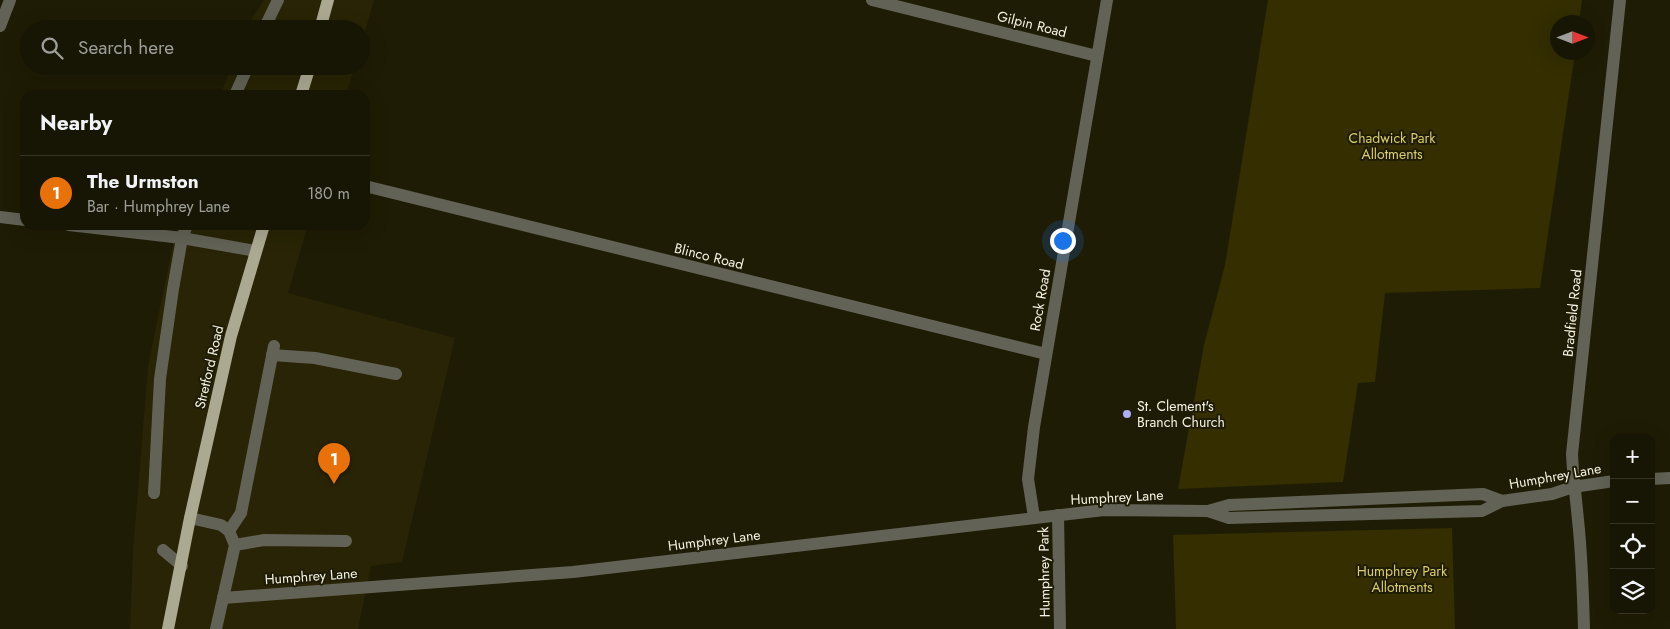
<!DOCTYPE html>
<html lang="en">
<head>
<meta charset="utf-8">
<style>
	:root { --surface:#171504; --page:#242213; --text:#f1f3f6; --muted:#9e9f9a; --line:#363426; --accent:#adaffb }
	body { margin:0; font-family:Jost,sans-serif; background:var(--page); color:var(--text) }
	.controls { position:absolute; right:15px; bottom:15px; display:grid; overflow:hidden; border-radius:10px; box-shadow:0 5px 20px #0002 }
	.controls button { width:45px; height:45px; display:grid; place-items:center; padding:0; border:0; border-bottom:1px solid var(--line); background:var(--surface); color:var(--text); font:25px sans-serif }
	.compass { position:absolute; left:1550px; top:15px; width:45px; height:45px; border-radius:50%; background:var(--surface); box-shadow:0 5px 20px #0002; rotate:90deg }
	.you { position:absolute; left:1062px; top:240px; width:18px; height:18px; margin:-12px; border:4px solid #fff; border-radius:50%; background:#1a73e8; box-shadow:0 0 0 8px #1a73e833 }
	.badge { display:grid; place-items:center; width:32px; height:32px; border-radius:50%; background:var(--accent); color:#fff; font-size:16px; font-weight:700 }
	.pin { position:absolute; translate:-50% -41px; filter:drop-shadow(0 1px 2px #0008) }
	.pin::after { content:''; position:absolute; top:26px; width:18px; height:15px; background:inherit; clip-path:polygon(0 0,100% 0,50% 100%) }
	.list { margin:0; padding:0; list-style:none }
	h2 { display:flex; justify-content:space-between; align-items:center; height:65px; margin:0; padding:0 20px; font-size:21px }
	h2 small { font-size:16px; font-weight:400; color:var(--muted) }
	.list li { display:grid; grid-template-columns:32px 1fr auto; gap:15px; align-items:center; box-sizing:border-box; height:75px; padding:0 20px; border-top:1px solid var(--line) }
	.list b { display:block; font-size:19px; white-space:nowrap }
	.list p { margin:0; font-size:16px; white-space:nowrap; color:var(--muted) }
	.list em { font-size:16px; font-style:normal; color:var(--muted) }
	.icon { flex:none; width:28px; height:28px; fill:none; stroke:currentColor; stroke-width:2; stroke-linecap:round; stroke-linejoin:round }
	.map { position:relative; flex:none; width:1670px; height:629px; overflow:hidden }
	.search { position:absolute; background:var(--surface); box-shadow:0 5px 20px #0002; left:20px; top:20px; width:350px; height:55px; display:flex; align-items:center; gap:12px; box-sizing:border-box; padding:0 18px; border-radius:28px; color:var(--muted); font-size:19px }
	.panel { position:absolute; background:var(--surface); box-shadow:0 5px 20px #0002; left:20px; top:90px; width:350px; height:140px; border-radius:15px }
	.map>svg:first-child { display:block }
	.built { fill:#282405 }
	.green { fill:#342e00 }
	.lines { fill:none; stroke-linecap:round; stroke-linejoin:round }
	.minor { stroke:#636256; stroke-width:12 }
	.major { stroke:#aba992; stroke-width:12 }
	.poi-dot { fill:#adaffb; stroke:#1f1c05; stroke-width:2 }
	.labels { text-anchor:middle; dominant-baseline:central; stroke-width:4; stroke-linejoin:round; paint-order:stroke }
	.street-label { font-size:14px; fill:#f4f2e4; stroke:#1f1c05 }
	.park-label { font-size:14px; fill:#dbce69; stroke:#1f1c05 }
	.poi-label { font-size:14px; fill:#f4f2e4; stroke:#1f1c05; text-anchor:start }
</style>
</head>
<body>
<div class="map">
<svg width="1670" height="629" viewBox="0 0 1670 629">
	<rect width="100%" height="100%" fill="#1f1c05"/>
	<g class="built">
		<path d="M264,0h110l-13,45v-16h-113l4,-11z"/>
		<path d="M232,66h123l-9,29h-126z"/>
		<path d="M177,225h131l-20,68 167,45 -53,224 -31,4 -13,63h-228l3,-77 15,-186z"/>
	</g>
	<g class="green">
		<path d="M1268,0h314l-3,22h-21v30l17,1 -35,235 -155,5 -10,89 -17,1 -15,99 -165,7 26,-144 21,-80z"/>
		<path d="M1452,528l3,101h-279l-3,-94z"/>
	</g>
	<g class="lines">
		<g class="minor">
			<path d="M872,0l225,56"/>
			<path d="M0,26l10,-26"/>
			<path d="M264,29l14,-29"/>
			<path d="M235,95l13,-29"/>
			<path d="M365,186l681,168"/>
			<path d="M0,217l25,3"/>
			<path d="M69,225l113,13 74,13"/>
			<path d="M272,355l43,3 81,16"/>
			<path d="M1651,479l19,-1"/>
			<path d="M154,493l6,-114 13,-90 9,-51 5,-13"/>
			<path d="M1208,511l21,-6 254,-11 19,7"/>
			<path d="M1058,515l2,114"/>
			<path d="M1034,517l-6,-38 6,-52 73,-427"/>
			<path d="M190,518l31,7 8,6 6,14 -19,84"/>
			<path d="M229,531l12,-18 33,-167"/>
			<path d="M235,545l29,-5 82,1"/>
			<path d="M163,550l19,16"/>
			<path d="M223,598l350,-26 531,-62 104,1 21,7 253,-7 20,-10 50,-7 21,-7 41,-6"/>
			<path d="M1584,629c-1,-36 -2,-73 -6,-109 -2,-22 -5,-44 -6,-66l48,-454"/>
		</g>
		<g class="major">
			<path d="M320,29l8,-29"/>
			<path d="M301,95l9,-29"/>
			<path d="M168,629l22,-111 41,-182 33,-111"/>
		</g>
	</g>
	<circle class="poi-dot" cx="1127" cy="414" r="5"/>
	<g class="labels">
		<g class="street-label">
			<text transform="translate(1032 24) rotate(14)">Gilpin Road</text>
			<text transform="translate(709 256) rotate(14)">Blinco Road</text>
			<text transform="translate(1040 300) rotate(-80)">Rock Road</text>
			<text transform="translate(1572 313) rotate(-84)">Bradfield Road</text>
			<text transform="translate(209 367) rotate(-77)">Stretford Road</text>
			<text transform="translate(1555 476) rotate(-10)">Humphrey Lane</text>
			<text transform="translate(1117 497) rotate(-3)">Humphrey Lane</text>
			<text transform="translate(714 540) rotate(-7)">Humphrey Lane</text>
			<text transform="translate(1044 572) rotate(-91)">Humphrey Park</text>
			<text transform="translate(311 576) rotate(-4)">Humphrey Lane</text>
		</g>
		<g class="park-label">
			<text x="1392" y="138">Chadwick Park<tspan x="1392" dy="16">Allotments</tspan></text>
			<text x="1402" y="571">Humphrey Park<tspan x="1402" dy="16">Allotments</tspan></text>
		</g>
		<g class="poi-label">
			<text x="1137" y="406">St. Clement's<tspan x="1137" dy="16">Branch Church</tspan></text>
		</g>
	</g>
</svg>
<div class="controls">
<button>+</button>
<button>−</button>
<button><svg class="icon" aria-label="locate" viewBox="0 0 24 24"><circle cx="12" cy="12" r="6"/><path d="M12 2v4M12 18v4M2 12h4M18 12h4"/></svg></button>
<button><svg class="icon" aria-label="layers" viewBox="0 0 24 24"><path d="M12 4l9 5-9 5-9-5zM3 14l9 5 9-5"/></svg></button>
</div>
<svg class="compass" viewBox="-18 -18 36 36"><path d="M0-13l5 13h-10z" fill="#e53935"/><path d="M0 13l5-13h-10z" fill="#9e9f9a"/></svg>
<div class="you"></div>
<div class="pin badge" style="left:334px;top:484px;background:#e8710a">1</div>
<div class="search"><svg class="icon" aria-label="search" viewBox="0 0 24 24"><circle cx="10" cy="10" r="6"/><path d="M15 15l6 6"/></svg>Search here</div>
<section class="panel">
<h2>Nearby<small></small></h2>
<ul class="list">
<li><span class="badge" style="background:#e8710a">1</span><div><b>The Urmston</b><p>Bar · Humphrey Lane</p></div><em>180 m</em></li>
</ul>
</section>
</div>
</body>
</html>
